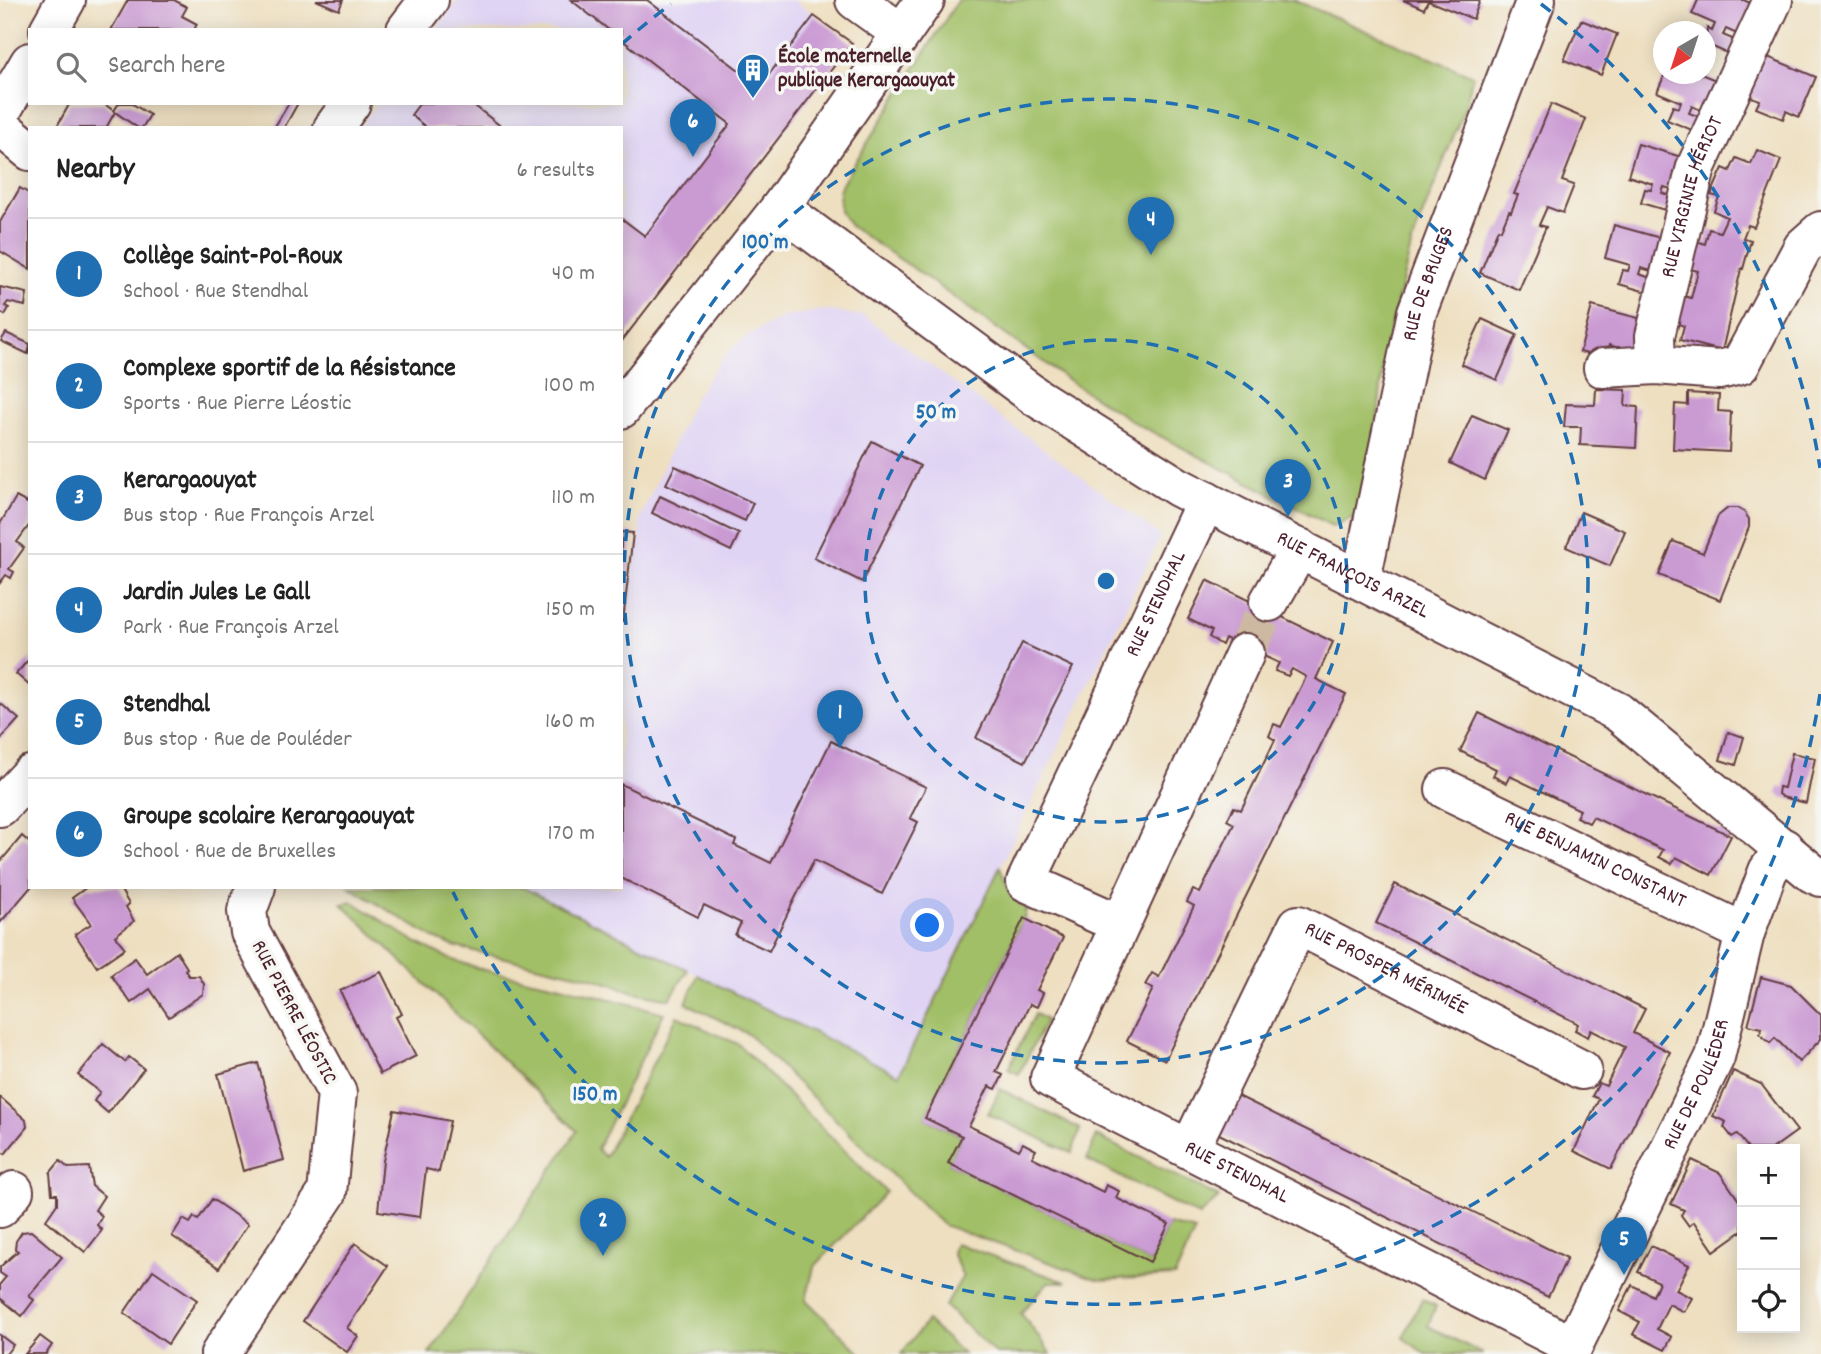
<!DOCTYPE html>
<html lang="en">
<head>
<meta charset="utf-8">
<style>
	:root { --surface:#fff; --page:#f6f6f6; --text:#222; --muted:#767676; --line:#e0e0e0; --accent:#1f6fb2 }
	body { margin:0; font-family:Dekko,sans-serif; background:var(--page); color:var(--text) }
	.controls { position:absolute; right:21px; bottom:21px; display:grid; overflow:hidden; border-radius:0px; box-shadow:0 4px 18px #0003 }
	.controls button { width:63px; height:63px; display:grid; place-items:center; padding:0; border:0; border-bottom:2px solid var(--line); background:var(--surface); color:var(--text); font:35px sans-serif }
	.compass { position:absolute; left:1653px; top:21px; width:63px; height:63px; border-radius:50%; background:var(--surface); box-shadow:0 4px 18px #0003; rotate:219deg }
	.you { position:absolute; left:928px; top:926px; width:24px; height:24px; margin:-18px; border:5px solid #fff; border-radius:50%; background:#1a73e8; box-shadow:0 0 0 10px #1a73e833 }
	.badge { display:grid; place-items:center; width:46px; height:46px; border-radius:50%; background:var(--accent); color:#fff; font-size:23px; font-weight:700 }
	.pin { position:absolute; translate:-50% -58px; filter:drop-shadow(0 2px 4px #0008) }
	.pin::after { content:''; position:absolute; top:37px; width:24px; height:21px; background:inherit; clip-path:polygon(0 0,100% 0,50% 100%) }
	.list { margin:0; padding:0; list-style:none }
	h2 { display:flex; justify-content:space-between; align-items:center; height:91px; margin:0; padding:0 28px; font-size:30px }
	h2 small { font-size:23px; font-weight:400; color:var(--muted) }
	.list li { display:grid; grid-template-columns:46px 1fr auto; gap:21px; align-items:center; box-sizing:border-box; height:112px; padding:0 28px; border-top:2px solid var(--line) }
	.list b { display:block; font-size:26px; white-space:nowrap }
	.list p { margin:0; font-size:23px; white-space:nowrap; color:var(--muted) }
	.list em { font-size:23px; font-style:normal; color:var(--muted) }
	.icon { flex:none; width:38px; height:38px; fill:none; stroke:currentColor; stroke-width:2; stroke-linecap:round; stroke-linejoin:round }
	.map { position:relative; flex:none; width:1821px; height:1354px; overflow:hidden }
	.search { position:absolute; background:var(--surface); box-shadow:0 4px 18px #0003; left:28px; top:28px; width:595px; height:77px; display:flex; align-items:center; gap:18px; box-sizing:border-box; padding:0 24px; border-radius:0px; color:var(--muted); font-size:26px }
	.panel { position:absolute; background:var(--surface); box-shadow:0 4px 18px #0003; left:28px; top:126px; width:595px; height:763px; border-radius:0px }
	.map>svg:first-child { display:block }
	.built { fill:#e0d4f4 }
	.green { fill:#a1bf66; stroke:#766f48; stroke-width:2 }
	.building { fill:#ca9ad3 }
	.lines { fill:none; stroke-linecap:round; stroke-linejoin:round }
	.minor-tunnel { stroke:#cdb9a2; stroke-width:38; stroke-dasharray:38 19; stroke-linecap:butt }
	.minor-casing { stroke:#633c41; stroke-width:42 }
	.minor { stroke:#fff; stroke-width:38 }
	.ring { fill:none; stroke:#1f6fb2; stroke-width:3.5; stroke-dasharray:12 9 }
	.labels { text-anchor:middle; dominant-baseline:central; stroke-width:7; stroke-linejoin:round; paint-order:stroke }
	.poi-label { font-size:21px; font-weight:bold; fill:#4a1f2b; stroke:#f6f6f2; text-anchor:start }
	.street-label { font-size:21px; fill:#4a1f2b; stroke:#f6f6f2 }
	.centre { fill:#1f6fb2; stroke:#f6f6f2; stroke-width:3.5 }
	.ring-label { font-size:21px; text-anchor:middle; font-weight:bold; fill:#1f6fb2; stroke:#f6f6f2; stroke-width:7; stroke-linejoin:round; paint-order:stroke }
</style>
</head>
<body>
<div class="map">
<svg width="1821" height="1354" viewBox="0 0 1821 1354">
	<rect width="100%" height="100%" fill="#f6f6f2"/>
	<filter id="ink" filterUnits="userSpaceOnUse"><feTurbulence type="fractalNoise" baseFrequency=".0143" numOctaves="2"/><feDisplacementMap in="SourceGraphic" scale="14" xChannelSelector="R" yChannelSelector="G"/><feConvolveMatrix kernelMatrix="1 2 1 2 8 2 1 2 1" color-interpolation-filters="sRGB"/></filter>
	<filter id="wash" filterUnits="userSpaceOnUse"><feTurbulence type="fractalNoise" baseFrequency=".00686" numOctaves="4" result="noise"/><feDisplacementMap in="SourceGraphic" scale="28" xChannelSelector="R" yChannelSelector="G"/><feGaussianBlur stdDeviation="1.57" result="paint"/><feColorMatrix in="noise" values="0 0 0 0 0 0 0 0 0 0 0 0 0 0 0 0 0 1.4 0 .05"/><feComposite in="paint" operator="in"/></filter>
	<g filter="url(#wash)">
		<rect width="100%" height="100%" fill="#eedfc0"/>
		<g class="built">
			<path d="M458,0h336l58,43 -231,299v-214h-262l19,-25h243v-73h-186z"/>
			<path d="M824,310l40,6 297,220 -262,539 -377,-188h99v-259l19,-89v-21l55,-121 29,-41 23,-20 37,-19z"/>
		</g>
		<g class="green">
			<path d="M958,0h336l179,76 -8,31 -53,135 -22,90 -7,36 -6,58 -22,91 -23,9 -195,-102 -63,-40 -161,-116 -63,-42 -10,-15 -1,-20 3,-8z"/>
			<path d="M1000,867l10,27 16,16 -2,8 -99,200 37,18 -13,27 201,99 19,-38 26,7 -20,45 -76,4 -156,-55 -195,-191 -62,-31 12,-28 201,100z"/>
			<path d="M350,887h172l166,83 -18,29 -36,-7 -41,-14 -137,-31 -22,-9z"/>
			<path d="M353,902l64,41 33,16 34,11 73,15 107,28 -67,136 8,8 72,-141 61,28 148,148 -72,75 -8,33 55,54h-432l148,-223 -235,-227z"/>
			<path d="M1035,1014l11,6 -27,54 -11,-5z"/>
			<path d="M1000,1089l80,40 -8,24 -84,-39z"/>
			<path d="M1096,1136l123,61 -20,19 -112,-56z"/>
			<path d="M955,1243l111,39h-18l-27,31 30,41h-55l-51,-48 18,-30 -11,-23z"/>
			<path d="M1422,1299l14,7 -8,20 55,28h-57l-23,-16z"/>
			<path d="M927,1321l36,33h-62z"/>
		</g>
		<g id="blocks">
			<g class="building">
				<path d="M128,0h46l13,7 -5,9 15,8 -3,6h-83z"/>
				<path d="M316,0h27l-4,10z"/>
				<path d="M571,0h76l113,86 54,-70 38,27 -231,299v-124l24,18 85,-112 -109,-85v-9h-12z"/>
				<path d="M1403,0h77l-7,19 -45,-18 -4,8z"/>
				<path d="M1698,0h46l8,4 -13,31 -13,-6 -3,6 14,6 -6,14 -25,-11 1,-16 5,3 3,-7 -23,-10z"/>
				<path d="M1581,20l36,14 -16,41 -37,-15z"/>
				<path d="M1763,55l53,22 -17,40 -13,-6 -3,8 -27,-11 4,-8 -14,-5z"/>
				<path d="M1665,74h36l17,7 -13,31 -13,-6 -3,7 14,5 -6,14 -30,-12 6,-14 6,2 2,-6 -24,-10z"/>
				<path d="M70,103h33l11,8 5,-8h12l19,12 -8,13h-4l-23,-16 -9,16h-50z"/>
				<path d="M289,103h9l-14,25h-10z"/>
				<path d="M420,103h51l32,25h-76l-16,-13z"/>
				<path d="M1551,104l35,15 -24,62 12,4 -11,28 -16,-6 -8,18 7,2 -27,63 -39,-17 18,-44 3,1 8,-19 2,1 7,-17 -4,-1z"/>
				<path d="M1638,144l50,15 -10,32 -14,-4 -2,6 14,5 -4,14 -31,-9 4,-14 6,1 2,-6 -25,-8z"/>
				<path d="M1757,150l24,10 -27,67 -6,-2 -5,13 8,2 -8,29h-2l-19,82 -42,-11 4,-14 -8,-3 7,-27 8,2 7,-27 -8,-2 7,-28 8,3 4,-15 11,3 7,-15 -13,-6 5,-14 -8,-2 6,-14 6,-13 7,3 6,-13 15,6z"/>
				<path d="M20,188l10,6v75l-30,-18v-29z"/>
				<path d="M1614,225l50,14 -9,33 -14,-4 -2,6 15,5 -4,14 -31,-9 4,-14 5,1 2,-6 -25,-7z"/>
				<path d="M0,287l27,6 -2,13 -17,-4 -3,4 4,2 -4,7 -5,-3z"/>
				<path d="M1592,306l50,13 -9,33 -24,-7 -3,14 -26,-7z"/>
				<path d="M1482,319l35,16 -20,45 -36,-16z"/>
				<path d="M6,333l24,11 -2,10 -27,-13z"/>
				<path d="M1596,389l30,1 -1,16 13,1 -2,41 -56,-3 1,-18h-17l2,-23 29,1z"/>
				<path d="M1688,393l31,2 -1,16 13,1 -2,40 -56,-3 2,-45 13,1z"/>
				<path d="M1472,415l36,15 -23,50 -35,-17z"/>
				<path d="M872,441l48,25 -58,116 -48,-24z"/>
				<path d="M675,466l78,37 -8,18 -79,-37z"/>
				<path d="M660,496l79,38 -8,17 -79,-38z"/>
				<path d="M16,497l11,6 3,-5v26l-13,18 7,6 -15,21 5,3 -3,6 -5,-3 -6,8v-59z"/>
				<path d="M1728,508h9l7,4 5,7v8l-29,73 -61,-25 14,-34 30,12 15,-37z"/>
				<path d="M1581,512l44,19 -15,35 -44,-19z"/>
				<path d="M621,532l12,1 -10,89 -2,-1z"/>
				<path d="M1207,580l126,62 -17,37 30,15 -181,366 -38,-19 26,-52 -8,-4 7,-12 7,4 35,-71 -7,-4 6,-12 7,3 34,-69 -7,-4 7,-13 7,3 34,-70 -6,-4 5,-12 7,3 25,-50 -14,-8 -4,7 -13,-5 4,-8 -54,-25 -3,7 -13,-8 3,-6 -24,-12z"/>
				<path d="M1022,643l51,24 -48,95 -49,-24z"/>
				<path d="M30,658v28l-14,-12z"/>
				<path d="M0,703l19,16 -19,21z"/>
				<path d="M1479,713l252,123 -20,39 -35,-18 -4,7 -13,-7 4,-7 -70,-33 -4,6 -13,-6 4,-7 -70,-34 -4,7 -13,-7 3,-7 -36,-18z"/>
				<path d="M1728,732l16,5 -8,28 -16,-5z"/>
				<path d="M831,741l95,46 -16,31 8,4 -36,72 -68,-34 -45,91 -34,-16 6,-12 -37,-18 -6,12 -77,-39v-94l115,56 -2,5 37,18z"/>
				<path d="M1792,753l23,5 -9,45 -24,-6 -4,-3 1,-7 5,1z"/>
				<path d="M22,836l8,7 1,44 -31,36v-61z"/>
				<path d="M1395,884l250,125 -12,24 37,19 -59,117 -37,-18 25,-52 -7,-3 7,-13 7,3 19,-39 -34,-17 -3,7 -13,-7 3,-6 -3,-2 -199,-99z"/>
				<path d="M87,887h32l10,17 -3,3 8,14 -19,15 10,12 -28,19 -22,-33 16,-10 -19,-26z"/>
				<path d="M1024,918l39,20 -26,52 6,3 -6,14 -7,-3 -34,68 7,3 -7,14 -7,-3 -20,40 50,24 4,-7 13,7 -4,7 71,35 3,-7 13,6 -3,7 53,26 -19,38 -202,-99 14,-27 -37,-18z"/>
				<path d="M177,952l10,16 -2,2 4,6h10l5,8 -1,10 -34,23 -19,-28 -19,14 -20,-28 24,-17 12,16z"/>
				<path d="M381,972l21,42 -6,3 20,39 -36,18 -40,-83z"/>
				<path d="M1761,977l30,8 30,30v24l-22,23 -24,-24 -5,5 -10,-9 2,-6 -14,-3z"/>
				<path d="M103,1044l22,18 4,-5 15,12 -36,44 -14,-12 6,-9 -22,-17z"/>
				<path d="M258,1063l26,97 -41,11 -25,-97z"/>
				<path d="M1733,1071l28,13 36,47 -25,18h-23l-12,-15 -5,3 -8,-10 2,-5 -13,-6z"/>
				<path d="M1234,1094l333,164 -19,39 -333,-165z"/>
				<path d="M0,1097l26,23 1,7 -22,27 -5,-3z"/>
				<path d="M394,1110l56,11 -11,51 -13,-3 -6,48 -42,-6 5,-50z"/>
				<path d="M1692,1160l28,13 22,32v26l-28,20 -20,-29 -5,4 -8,-11 3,-5 -13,-6z"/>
				<path d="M60,1161l8,7 21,-1 3,19 12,10 -9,14 7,6 -5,9 5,5 -17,22 -39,-32 11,-16v-10h-5l-2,-21z"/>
				<path d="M212,1199l36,25 -29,44 -47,-32 11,-17 7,4 4,-6 4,3z"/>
				<path d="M31,1231l31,26 -33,39 5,4 -12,16 -22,-18v-14l6,-7 -6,-4v-6l18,-16 -3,-2 1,-8 6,-9z"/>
				<path d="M355,1243l33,23 -41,62 11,8 -11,16 -44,-31z"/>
				<path d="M1651,1246l38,19 -13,25 16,8 -8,14 -15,-8 -12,25 15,8 -7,13 -32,-16 7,-12 -21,-11 13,-26 21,11 6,-14 -21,-10z"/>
				<path d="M153,1270l44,30 -29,44 -44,-31z"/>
				<path d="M0,1335l13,10 -7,9h-6z"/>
				<path d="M40,1336l12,9 -6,9h-21z"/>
			</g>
		</g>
	</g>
	<g filter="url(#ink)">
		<use href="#blocks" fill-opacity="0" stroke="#633c41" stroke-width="2"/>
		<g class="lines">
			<path class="minor-tunnel" d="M1245,653l24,-51"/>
			<defs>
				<g id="minor">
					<path d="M855,0l46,33"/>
					<path d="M49,30l17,-30"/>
					<path d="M406,30l23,-30"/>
					<path d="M0,113l30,-51"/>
					<path d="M0,126l30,25"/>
					<path d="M333,128l18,-25"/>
					<path id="s1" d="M780,208l256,189 142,90 440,225 194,161 9,4"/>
					<path id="s2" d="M1656,365l-1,-29 41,-169 77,-167"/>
					<path d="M1603,368l53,-3 63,5 21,-5 63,-118 18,-16"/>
					<path d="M621,409l159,-201 145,-208"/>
					<path id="s3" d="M1361,580l56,-268 119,-312"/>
					<path d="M1269,602l31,-54"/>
					<path id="s4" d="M1245,653l-195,425 523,268"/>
					<path id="s5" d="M1445,789l300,144"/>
					<path d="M0,807l30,-32"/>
					<path id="s6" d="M1120,924l-94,-42 180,-381"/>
					<path id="s7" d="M1190,1148l108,-223 284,145"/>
					<path d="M0,1208l14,-17"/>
					<path d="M220,1354l107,-161 10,-100 -87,-161 -3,-21 9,-24"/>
					<path id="s8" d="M1569,1354l146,-297 30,-124 23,-62 16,-23"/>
				</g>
			</defs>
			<use href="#minor" class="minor-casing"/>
			<use href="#minor" class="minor"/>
		</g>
	</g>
	<g class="ring">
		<circle cx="1106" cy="581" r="241"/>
		<circle cx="1106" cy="581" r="482"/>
		<path d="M1820 694A723 723 0 0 1 453 892M622 44A723 723 0 0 1 671 4M1541 4A723 723 0 0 1 1820 468"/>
	</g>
	<defs>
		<symbol id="building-pin" viewBox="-11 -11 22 30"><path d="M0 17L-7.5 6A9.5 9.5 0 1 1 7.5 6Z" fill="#1f6fb2" stroke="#f6f6f2"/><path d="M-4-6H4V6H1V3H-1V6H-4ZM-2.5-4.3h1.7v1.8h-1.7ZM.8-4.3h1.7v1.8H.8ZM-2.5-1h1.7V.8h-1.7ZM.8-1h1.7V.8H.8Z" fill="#fff"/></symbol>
	</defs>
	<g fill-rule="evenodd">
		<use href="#building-pin" x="734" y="51" width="38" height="52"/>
	</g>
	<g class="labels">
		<g class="poi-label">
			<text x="778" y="58">École maternelle<tspan x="778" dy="24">publique Kerargaouyat</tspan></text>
		</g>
		<g class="street-label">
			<text stroke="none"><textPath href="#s2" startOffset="173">RUE VIRGINIE HÉRIOT</textPath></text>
			<text stroke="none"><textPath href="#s3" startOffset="304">RUE DE BRUGES</textPath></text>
			<text stroke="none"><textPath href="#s1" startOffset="682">RUE FRANÇOIS ARZEL</textPath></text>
			<text stroke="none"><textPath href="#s6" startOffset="410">RUE STENDHAL</textPath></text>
			<text stroke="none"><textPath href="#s5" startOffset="166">RUE BENJAMIN CONSTANT</textPath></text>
			<text stroke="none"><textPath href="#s7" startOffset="346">RUE PROSPER MÉRIMÉE</textPath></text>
			<text transform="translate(293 1013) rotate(62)">RUE PIERRE LÉOSTIC</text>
			<text stroke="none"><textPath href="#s8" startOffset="299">RUE DE POULÉDER</textPath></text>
			<text stroke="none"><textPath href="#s4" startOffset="677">RUE STENDHAL</textPath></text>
		</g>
	</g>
	<circle cx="1106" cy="581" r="10" class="centre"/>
	<g class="ring-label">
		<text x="765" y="248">100 m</text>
		<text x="936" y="418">50 m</text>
		<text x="595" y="1100">150 m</text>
	</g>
</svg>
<div class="controls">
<button>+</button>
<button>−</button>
<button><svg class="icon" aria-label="locate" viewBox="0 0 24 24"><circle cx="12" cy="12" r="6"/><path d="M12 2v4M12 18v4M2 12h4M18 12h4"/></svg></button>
</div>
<svg class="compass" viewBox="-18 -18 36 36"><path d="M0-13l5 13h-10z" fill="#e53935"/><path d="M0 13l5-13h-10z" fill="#767676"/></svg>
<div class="you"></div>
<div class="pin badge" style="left:840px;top:748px">1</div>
<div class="pin badge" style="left:603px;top:1256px">2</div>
<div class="pin badge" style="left:1288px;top:517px">3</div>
<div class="pin badge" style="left:1151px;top:255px">4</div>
<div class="pin badge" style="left:1624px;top:1275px">5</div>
<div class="pin badge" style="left:693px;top:157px">6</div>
<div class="search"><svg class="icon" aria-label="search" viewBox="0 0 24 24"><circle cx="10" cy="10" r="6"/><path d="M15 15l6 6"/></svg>Search here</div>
<section class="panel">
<h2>Nearby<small>6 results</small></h2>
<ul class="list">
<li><span class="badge">1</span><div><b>Collège Saint-Pol-Roux</b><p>School · Rue Stendhal</p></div><em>40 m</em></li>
<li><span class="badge">2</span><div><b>Complexe sportif de la Résistance</b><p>Sports · Rue Pierre Léostic</p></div><em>100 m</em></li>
<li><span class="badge">3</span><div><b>Kerargaouyat</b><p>Bus stop · Rue François Arzel</p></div><em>110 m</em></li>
<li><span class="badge">4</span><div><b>Jardin Jules Le Gall</b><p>Park · Rue François Arzel</p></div><em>150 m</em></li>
<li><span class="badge">5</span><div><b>Stendhal</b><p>Bus stop · Rue de Pouléder</p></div><em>160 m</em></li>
<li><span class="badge">6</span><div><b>Groupe scolaire Kerargaouyat</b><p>School · Rue de Bruxelles</p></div><em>170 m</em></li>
</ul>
</section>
</div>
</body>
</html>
